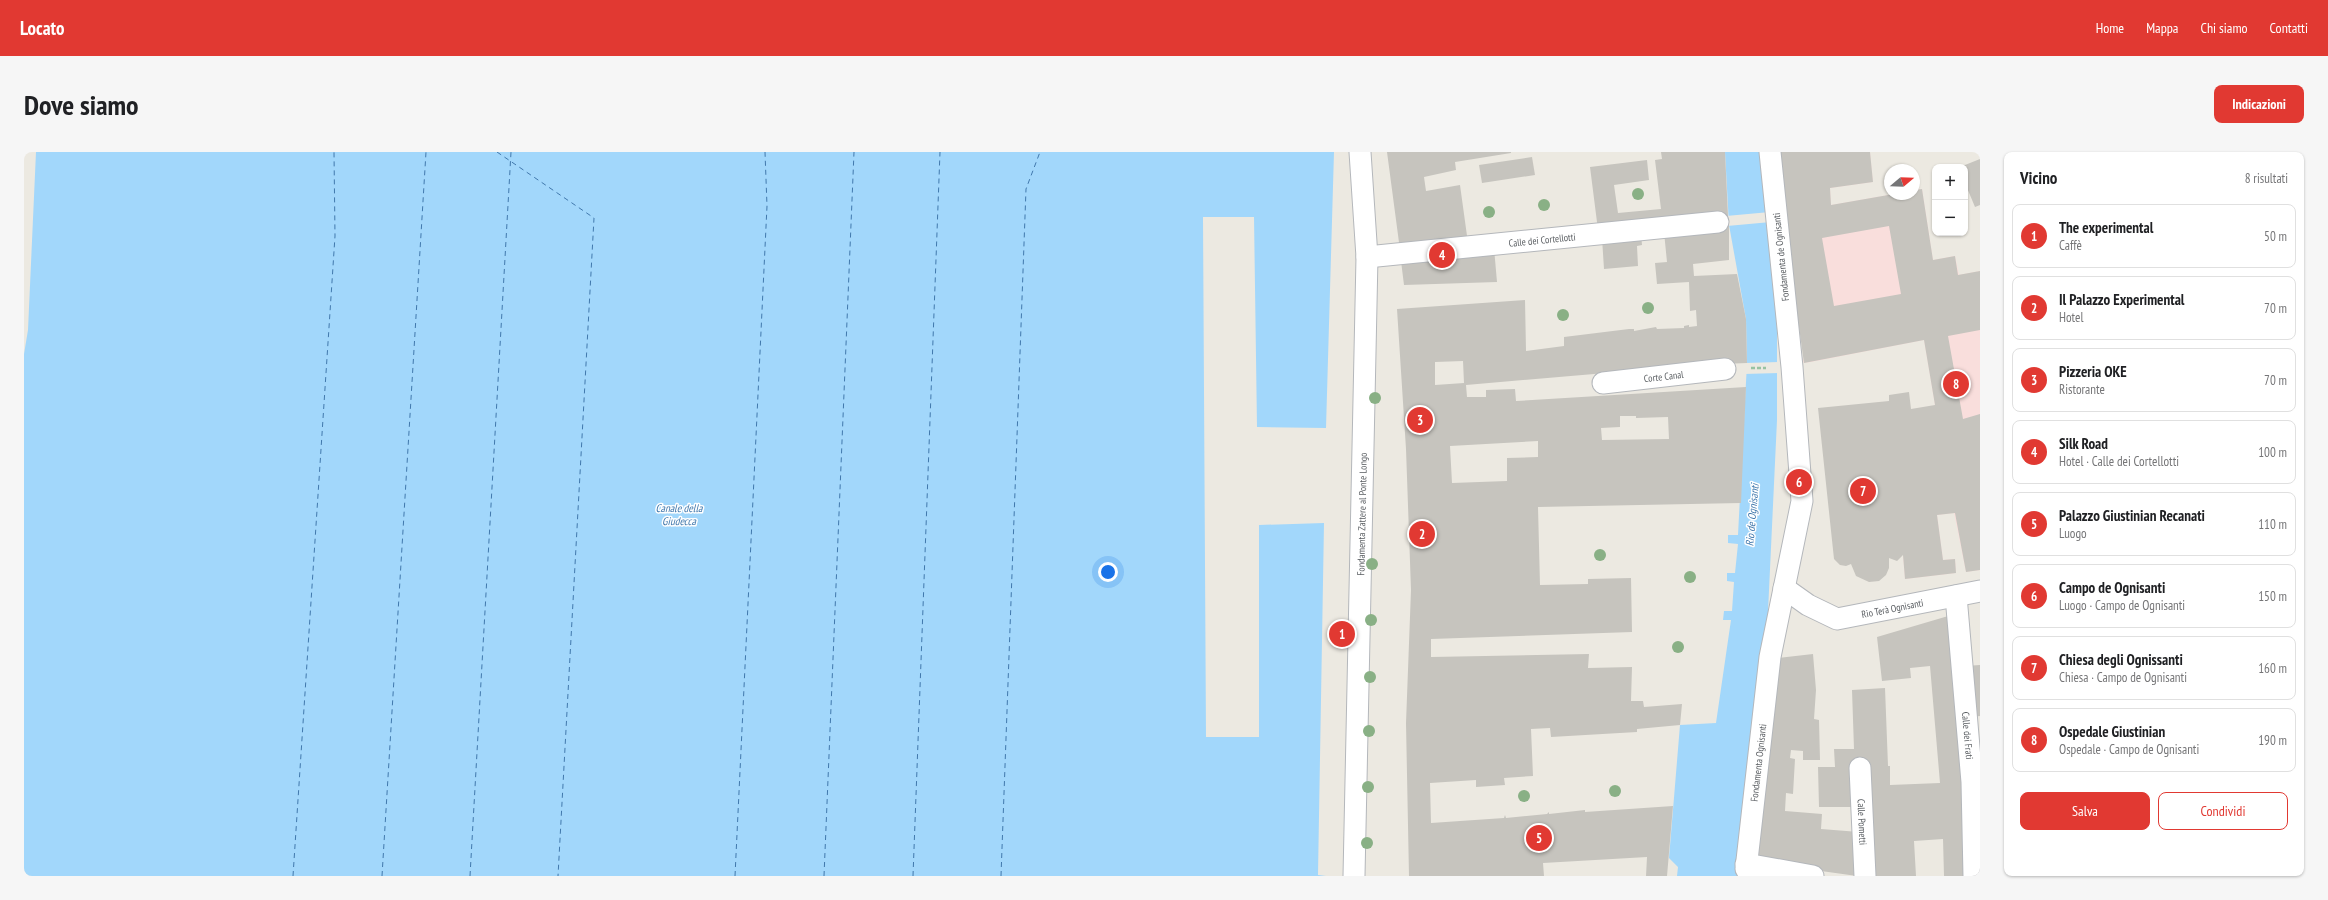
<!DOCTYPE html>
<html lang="it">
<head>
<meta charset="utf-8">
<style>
	:root { --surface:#fff; --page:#f6f6f6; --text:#202124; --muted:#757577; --line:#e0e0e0; --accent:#e13932 }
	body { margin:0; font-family:"PT Sans Narrow",sans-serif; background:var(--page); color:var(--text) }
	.controls { position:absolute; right:12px; top:12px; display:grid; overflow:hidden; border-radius:8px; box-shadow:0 1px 3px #0004 }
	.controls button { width:36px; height:36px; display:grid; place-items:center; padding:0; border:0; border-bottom:1px solid var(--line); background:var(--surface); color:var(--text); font:20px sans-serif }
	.compass { position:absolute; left:1860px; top:12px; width:36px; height:36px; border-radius:50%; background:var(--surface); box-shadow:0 1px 3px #0004; rotate:71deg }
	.you { position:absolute; left:1084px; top:420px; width:14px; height:14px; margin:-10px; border:3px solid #fff; border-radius:50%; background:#1a73e8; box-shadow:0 0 0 6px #1a73e833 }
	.badge { display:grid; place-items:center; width:26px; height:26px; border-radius:50%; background:var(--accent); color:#fff; font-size:13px; font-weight:700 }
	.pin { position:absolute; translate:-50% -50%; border:2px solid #fff; box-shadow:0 1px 4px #0006 }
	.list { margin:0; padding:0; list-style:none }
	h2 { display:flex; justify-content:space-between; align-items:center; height:52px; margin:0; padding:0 16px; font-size:17px }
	h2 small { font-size:13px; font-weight:400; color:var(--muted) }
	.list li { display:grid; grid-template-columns:26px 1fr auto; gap:12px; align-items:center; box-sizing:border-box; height:64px; margin:0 8px 8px; padding:0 8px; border:1px solid var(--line); border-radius:8px }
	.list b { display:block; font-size:15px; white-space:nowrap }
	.list p { margin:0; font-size:13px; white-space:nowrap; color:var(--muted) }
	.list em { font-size:13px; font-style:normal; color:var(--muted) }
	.actions { display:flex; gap:8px; padding:12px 16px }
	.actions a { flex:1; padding:9px 0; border:1px solid var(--accent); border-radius:8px; text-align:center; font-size:14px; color:var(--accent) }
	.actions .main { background:var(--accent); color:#fff }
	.map { position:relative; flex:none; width:1956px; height:724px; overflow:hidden; border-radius:8px }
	header { display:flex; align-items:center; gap:24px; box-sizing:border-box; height:56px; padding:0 20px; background:var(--accent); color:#fff }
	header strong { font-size:19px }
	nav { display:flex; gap:22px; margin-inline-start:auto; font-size:14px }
	.intro { display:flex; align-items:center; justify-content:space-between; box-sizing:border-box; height:96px; padding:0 24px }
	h1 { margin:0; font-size:28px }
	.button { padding:10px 18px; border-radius:8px; background:var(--accent); color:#fff; font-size:14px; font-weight:700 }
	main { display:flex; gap:24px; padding:0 24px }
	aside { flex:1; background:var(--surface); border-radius:8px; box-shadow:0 1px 3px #0004 }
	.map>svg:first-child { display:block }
	.medical { fill:#f9dedc }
	.water { fill:#a2d7fb }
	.pier { fill:#ece9e1 }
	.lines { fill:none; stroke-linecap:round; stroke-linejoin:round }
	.ferry { stroke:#4178ac; stroke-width:1; stroke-dasharray:5 4; stroke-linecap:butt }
	.building { fill:#c6c4be; fill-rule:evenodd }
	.pedestrian-casing { stroke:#b4b7bb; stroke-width:23 }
	.path { stroke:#98c3a2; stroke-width:2.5; stroke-dasharray:4 2; stroke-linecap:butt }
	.pedestrian { stroke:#fff; stroke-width:21 }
	.tree { fill:#89b085 }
	.labels { text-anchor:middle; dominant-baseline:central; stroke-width:3; stroke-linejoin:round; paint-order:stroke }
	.street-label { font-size:10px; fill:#595d61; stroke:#fff }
	.water-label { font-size:11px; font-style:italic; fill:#4178ac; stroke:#fff }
</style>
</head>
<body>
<header>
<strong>Locato</strong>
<nav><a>Home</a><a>Mappa</a><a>Chi siamo</a><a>Contatti</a></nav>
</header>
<div class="intro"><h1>Dove siamo</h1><a class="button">Indicazioni</a></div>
<main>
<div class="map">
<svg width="1956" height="724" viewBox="0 0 1956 724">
	<rect width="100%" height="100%" fill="#ece9e1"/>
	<path class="medical" d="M1846,0l3,30 -43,6 1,17 63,-11h20v-4l8,-1 11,71 22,-4 4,19 21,-4v299l-14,2 -12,-59 -17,2 6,45 12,-1 1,14 -51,6 -4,-48 34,-126 -11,-65 -113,22 -7,1 -1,-2 1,-5 -19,-138z"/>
	<g class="water">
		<path d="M12,0h1298l-8,276 -69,-1 -3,-210h-51l3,520h53v-212l65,-2 -6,352 8,1h-1302v-522l4,-24z"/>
		<path d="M1701,0h38l14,176v92l-10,213 1,243h-91l1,-9 -9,-9 11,-133 36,-2 15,-103h-8l1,-9h8l2,-29 -7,-1v-8h8l3,-29 -10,-1v-8h10l9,-172 -1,-44 -17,-94z"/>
	</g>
	<g class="pier">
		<path d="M1746,60l1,10 -44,4 -1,-10z"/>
		<path d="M1755,210v11l-35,1 1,-11z"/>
	</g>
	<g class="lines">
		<g class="ferry">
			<path d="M473,0l97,66 -36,658"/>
			<path d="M269,724l42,-640 -1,-84"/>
			<path d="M358,724l44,-724"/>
			<path d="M446,724l41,-724"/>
			<path d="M711,724l32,-670 -2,-54"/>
			<path d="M800,724l30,-724"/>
			<path d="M889,724l27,-724"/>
			<path d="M977,724l25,-687 14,-37"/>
		</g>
	</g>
	<g class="building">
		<path d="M1363,0h124v1l-56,9 1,8 -32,7 2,14 34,-6 8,58 -68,7z"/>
		<path d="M1637,0h64l3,64 -130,14 -8,-63 57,-7 2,20 -35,5 4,28 43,-4 -6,-49 7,-1z"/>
		<path d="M1754,0h92l3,30 -43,6 1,17 63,-11h20v-4l8,-1 11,71 22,-4 3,19 22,-4v59l-32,6 15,83 17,-5v156l-14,2 -11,-59 -18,2 6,45 12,-1 1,14 -51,6 -2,-24 -6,6 -8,-3v10l-3,7 -7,6 -10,1 -13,-6 -5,-12 -5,2 -6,-1 -6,-6 -16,-151 71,-7v-6l20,-3 2,17 24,-4 -11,-65 -120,23 -20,-145zM1865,74l12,68 -67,12 -12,-68z"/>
		<path d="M1508,5l3,18 -53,8 -3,-18z"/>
		<path d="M1956,7v46l-5,2 -10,-24v-16h-5z"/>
		<path d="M1705,73v35l-36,4 1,12 43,-2 9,45 1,44 -48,2 -233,20 1,12h19v-7l29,-1 1,12 230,-14 -5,116 -203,4 2,78 48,-1v-5l43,-1 1,54 -201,7v18l158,-3 -1,14 44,-1 -1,34h12l1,6 38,-3 -2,21 -43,4v3l-86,5 -1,-9 -19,1 2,47 -29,2 1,7 -29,2v-7l-46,3 1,40 73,-5 1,-3 1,3 41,-4 2,-2v2l36,-4v2l88,-6 -6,70h-21l1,-19 -104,6 1,13h-135l-3,-153 5,-133 -5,-141 -9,-140 128,-9 1,51 38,-5v-9l65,-8h5v2l22,-4 1,2 27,-1v-2l5,-1v2l8,-1 -1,-16 -6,1 -1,-29 -32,2 -2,-21 12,-1 -3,-30zM1439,209l1,22 -29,2v-23zM1596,264h16v2l32,-1 1,22 -67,1 -1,-12 19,-1zM1514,289v16l-31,1v23l-55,2 -2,-37z"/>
		<path d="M1617,82l1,11 -5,1 1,20 -34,3 -2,-31z"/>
		<path d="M1470,96l3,34 -93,3 -4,-32z"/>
		<path d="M1931,462l16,262h-27l-1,-37 -29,2 2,35h-48l-10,-69h-39l-1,-40h17l-1,-18h20l-2,-59 33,-2 3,78h2v19l50,-2 -10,-117 -20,2 1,10 -29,3 -5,-44z"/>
		<path d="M1312,474h14l-1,15h-13z"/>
		<path d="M1789,502l3,36 -2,29 5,1 1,40h-17v-9l-12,-1 -1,8 5,1 -2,35 -7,-1 -1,18 37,3 -1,15 38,3 -2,44 -101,-14 22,-204z"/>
		<path d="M1956,513v51l-10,1 -5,-51z"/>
	</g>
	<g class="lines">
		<defs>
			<g id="pedestrian">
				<path id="s1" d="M1343,105l351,-35"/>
				<path id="s2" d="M1579,231l122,-14"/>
				<path id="s3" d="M1760,436l24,17 29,14 143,-28"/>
				<path id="s4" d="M1932,444l16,186 2,94"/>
				<path id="s5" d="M1836,616l5,108"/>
				<path d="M1722,712l67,12"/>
				<path id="s6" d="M1722,717l24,-212 32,-156 -10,-134 -22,-215"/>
				<path id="s7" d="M1330,724l13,-619 -7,-105"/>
			</g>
		</defs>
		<use href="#pedestrian" class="pedestrian-casing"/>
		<path class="path" d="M1727,216h15"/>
		<use href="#pedestrian" class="pedestrian"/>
	</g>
	<g class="tree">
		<circle cx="1614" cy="42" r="6"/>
		<circle cx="1520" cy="53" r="6"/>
		<circle cx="1465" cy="60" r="6"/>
		<circle cx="1624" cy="156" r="6"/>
		<circle cx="1539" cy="163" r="6"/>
		<circle cx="1351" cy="246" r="6"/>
		<circle cx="1576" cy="403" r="6"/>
		<circle cx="1348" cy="412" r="6"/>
		<circle cx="1666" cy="425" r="6"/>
		<circle cx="1347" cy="468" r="6"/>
		<circle cx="1654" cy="495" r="6"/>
		<circle cx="1346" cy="525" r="6"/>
		<circle cx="1345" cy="579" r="6"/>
		<circle cx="1344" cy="635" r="6"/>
		<circle cx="1591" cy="639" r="6"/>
		<circle cx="1500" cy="644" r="6"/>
		<circle cx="1343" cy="691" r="6"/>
	</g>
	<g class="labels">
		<g class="street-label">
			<text stroke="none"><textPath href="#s1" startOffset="176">Calle dei Cortellotti</textPath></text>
			<text transform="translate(1757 105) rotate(-96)">Fondamenta de Ognisanti</text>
			<text stroke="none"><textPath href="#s2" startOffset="61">Corte Canal</textPath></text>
			<text stroke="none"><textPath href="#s7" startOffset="362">Fondamenta Zattere al Ponte Longo</textPath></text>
			<text stroke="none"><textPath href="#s3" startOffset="118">Rio Terà Ognisanti</textPath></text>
			<text stroke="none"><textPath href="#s4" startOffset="140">Calle dei Frati</textPath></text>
			<text stroke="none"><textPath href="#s6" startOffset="107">Fondamenta Ognisanti</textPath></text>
			<text stroke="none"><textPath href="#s5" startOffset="54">Calle Pometti</textPath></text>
		</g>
		<g class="water-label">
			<text x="655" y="356">Canale della<tspan x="655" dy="13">Giudecca</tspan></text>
			<text transform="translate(1728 363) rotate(-85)">Rio de Ognisanti</text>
		</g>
	</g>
</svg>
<div class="controls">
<button>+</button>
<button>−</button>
</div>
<svg class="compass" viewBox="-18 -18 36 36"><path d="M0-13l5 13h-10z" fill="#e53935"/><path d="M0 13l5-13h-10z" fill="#757577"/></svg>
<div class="you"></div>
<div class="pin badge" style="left:1318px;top:482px">1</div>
<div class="pin badge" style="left:1398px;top:382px">2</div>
<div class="pin badge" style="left:1396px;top:268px">3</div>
<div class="pin badge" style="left:1418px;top:103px">4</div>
<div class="pin badge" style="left:1515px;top:686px">5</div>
<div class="pin badge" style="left:1775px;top:330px">6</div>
<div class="pin badge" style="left:1839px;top:339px">7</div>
<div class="pin badge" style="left:1932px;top:232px">8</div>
</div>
<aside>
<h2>Vicino<small>8 risultati</small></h2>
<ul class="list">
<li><span class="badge">1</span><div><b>The experimental</b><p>Caffè</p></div><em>50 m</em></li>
<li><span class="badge">2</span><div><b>Il Palazzo Experimental</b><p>Hotel</p></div><em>70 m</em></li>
<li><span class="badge">3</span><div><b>Pizzeria OKE</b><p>Ristorante</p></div><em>70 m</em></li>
<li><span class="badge">4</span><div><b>Silk Road</b><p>Hotel · Calle dei Cortellotti</p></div><em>100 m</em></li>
<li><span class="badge">5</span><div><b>Palazzo Giustinian Recanati</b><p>Luogo</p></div><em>110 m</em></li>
<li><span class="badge">6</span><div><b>Campo de Ognisanti</b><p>Luogo · Campo de Ognisanti</p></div><em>150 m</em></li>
<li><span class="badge">7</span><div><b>Chiesa degli Ognissanti</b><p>Chiesa · Campo de Ognisanti</p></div><em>160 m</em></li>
<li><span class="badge">8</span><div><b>Ospedale Giustinian</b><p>Ospedale · Campo de Ognisanti</p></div><em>190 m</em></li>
</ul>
<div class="actions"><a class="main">Salva</a><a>Condividi</a></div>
</aside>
</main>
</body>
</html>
